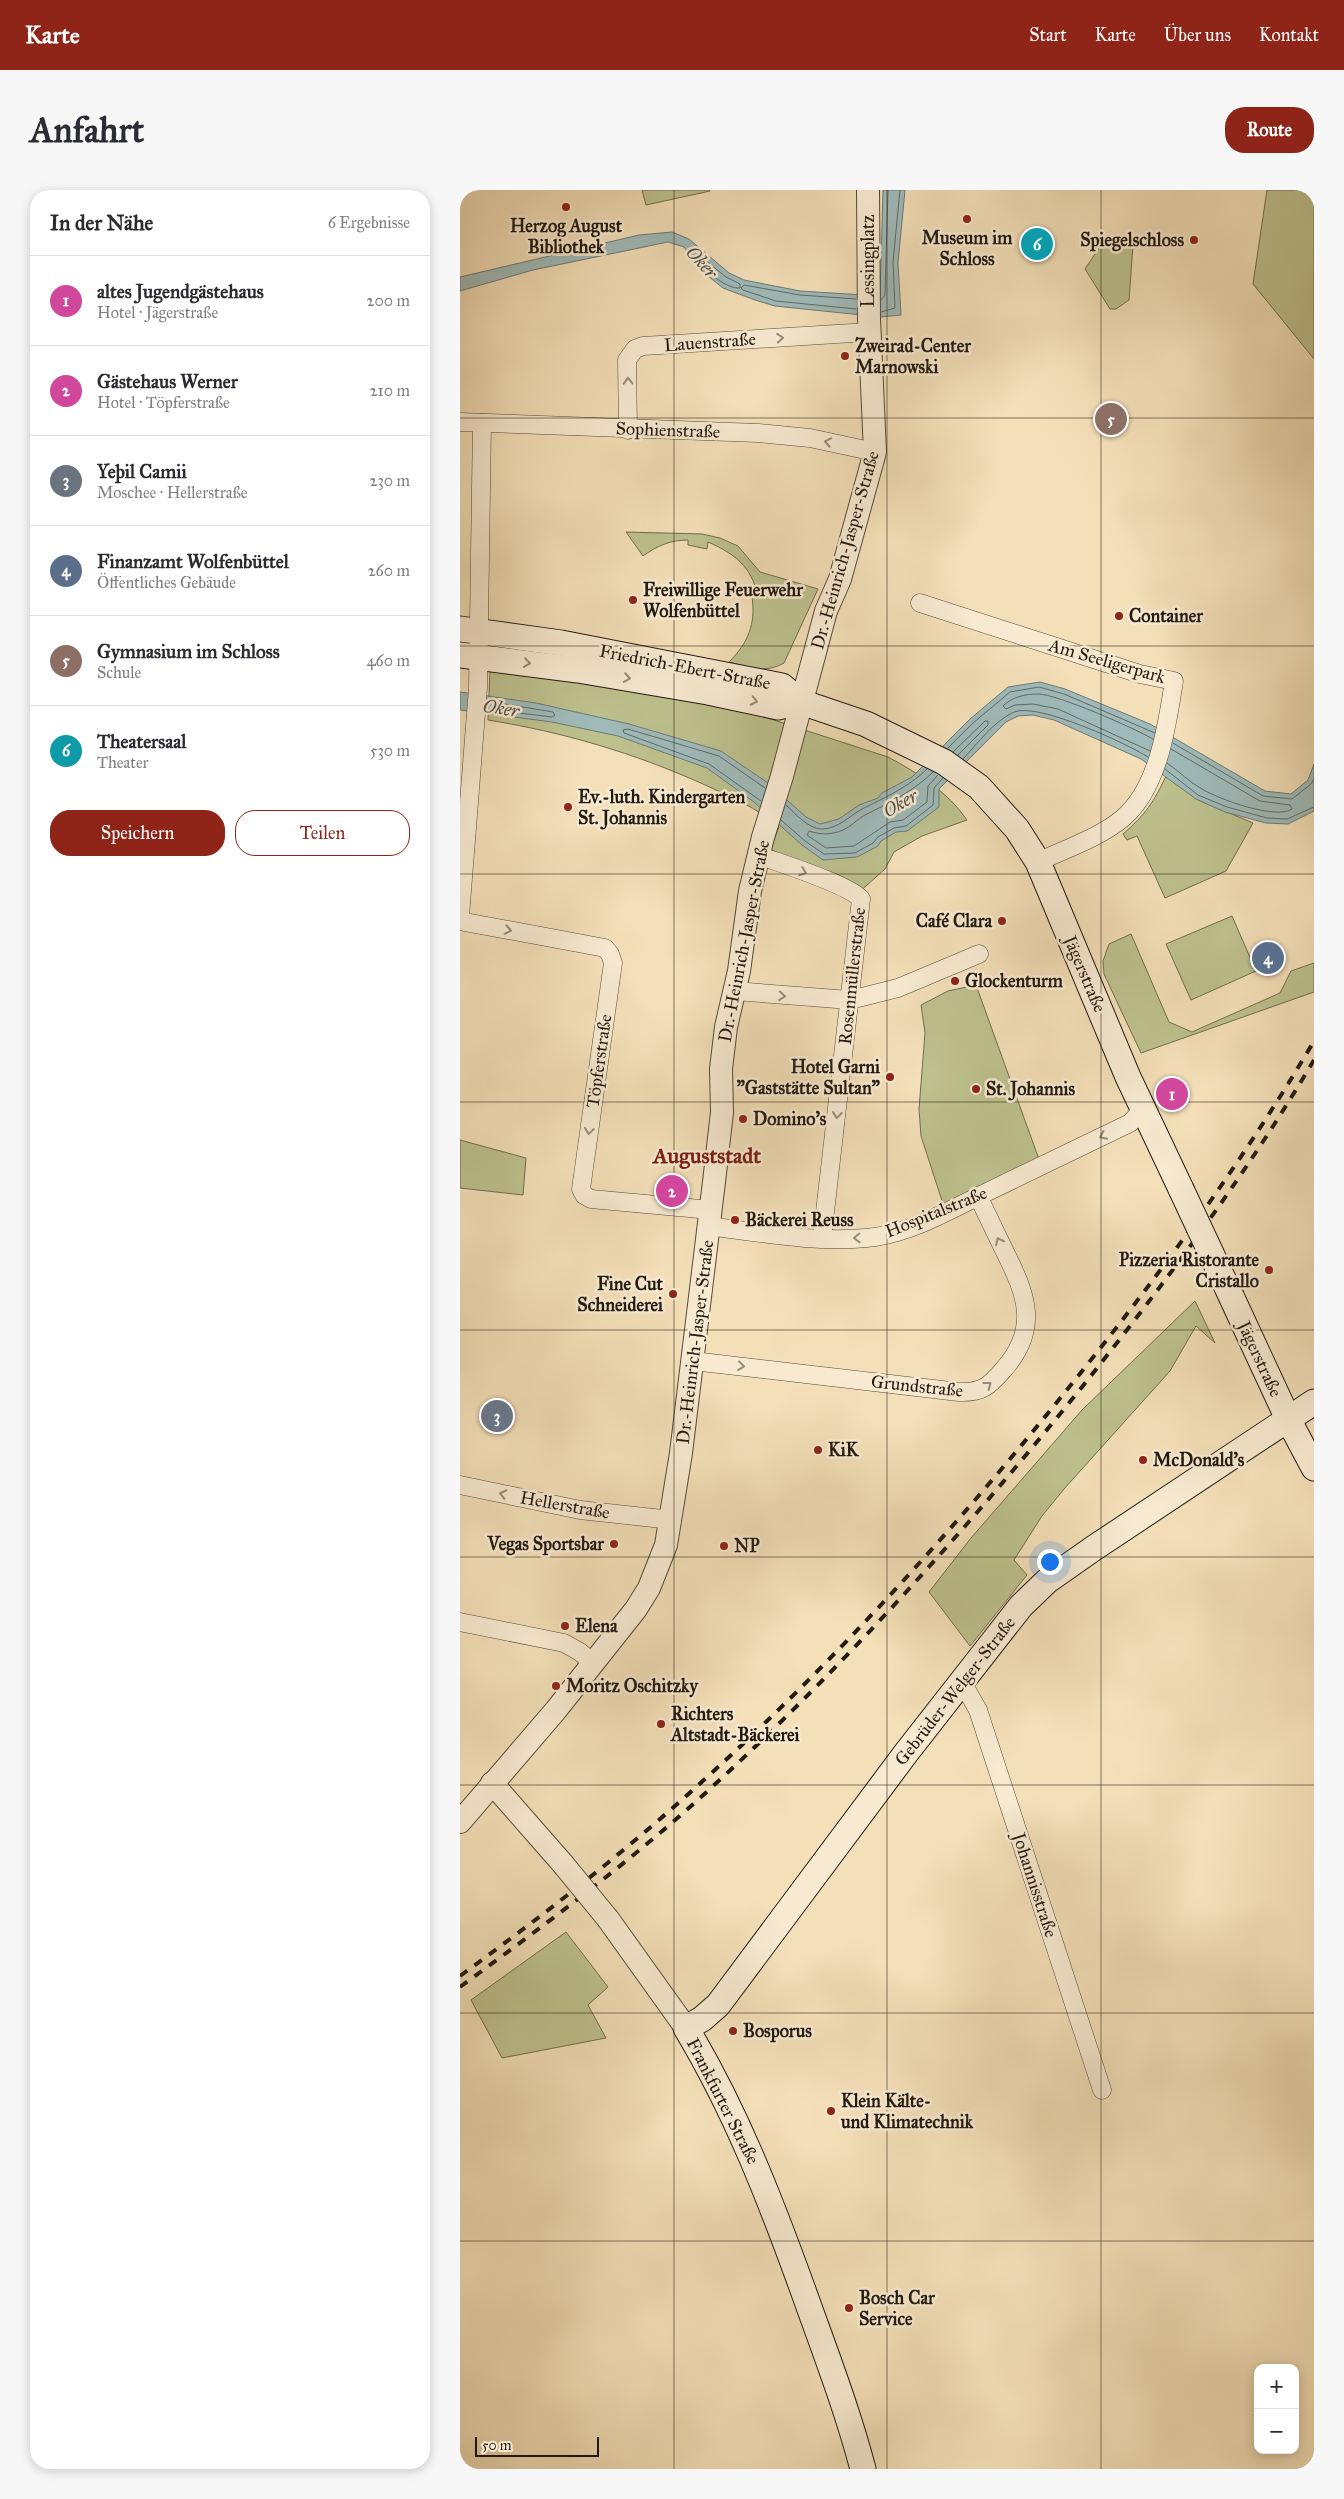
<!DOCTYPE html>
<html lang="de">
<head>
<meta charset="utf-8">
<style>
	:root { --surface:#fff; --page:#f7f7f7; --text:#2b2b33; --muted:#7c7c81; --line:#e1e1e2; --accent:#8f2418 }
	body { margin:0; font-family:"IM FELL Great Primer",serif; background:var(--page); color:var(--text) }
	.controls { position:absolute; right:15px; bottom:15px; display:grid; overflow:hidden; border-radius:10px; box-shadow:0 2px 12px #0003 }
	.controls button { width:45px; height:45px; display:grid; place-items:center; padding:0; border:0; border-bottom:1px solid var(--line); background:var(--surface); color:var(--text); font:25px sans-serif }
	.scale { position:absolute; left:15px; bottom:12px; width:124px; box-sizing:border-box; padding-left:5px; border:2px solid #221911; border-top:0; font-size:14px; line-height:18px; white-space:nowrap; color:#221911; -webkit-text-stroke:4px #f7ead1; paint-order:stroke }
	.you { position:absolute; left:589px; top:1371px; width:18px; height:18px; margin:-12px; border:4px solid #fff; border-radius:50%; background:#1a73e8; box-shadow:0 0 0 8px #1a73e833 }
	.badge { display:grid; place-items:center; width:32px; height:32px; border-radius:50%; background:var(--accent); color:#fff; font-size:16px; font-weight:700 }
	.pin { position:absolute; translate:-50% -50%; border:2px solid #fff; box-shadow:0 1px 5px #0006 }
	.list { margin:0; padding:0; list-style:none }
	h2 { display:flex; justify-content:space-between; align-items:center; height:65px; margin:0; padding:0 20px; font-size:21px }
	h2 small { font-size:16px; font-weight:400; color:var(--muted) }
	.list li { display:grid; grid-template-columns:32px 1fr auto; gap:15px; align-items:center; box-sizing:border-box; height:90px; padding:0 20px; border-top:1px solid var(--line) }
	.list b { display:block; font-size:19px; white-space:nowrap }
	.list p { margin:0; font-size:16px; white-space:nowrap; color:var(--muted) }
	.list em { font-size:16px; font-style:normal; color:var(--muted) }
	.actions { display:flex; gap:10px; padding:15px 20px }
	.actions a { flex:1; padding:11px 0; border:1px solid var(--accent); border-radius:20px; text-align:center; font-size:18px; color:var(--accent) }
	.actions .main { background:var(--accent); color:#fff }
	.map { position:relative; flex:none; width:854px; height:2279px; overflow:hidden; border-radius:20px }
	header { display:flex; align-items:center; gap:30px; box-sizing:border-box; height:70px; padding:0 25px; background:var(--accent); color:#fff }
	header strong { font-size:24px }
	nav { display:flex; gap:28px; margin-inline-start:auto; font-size:18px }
	.intro { display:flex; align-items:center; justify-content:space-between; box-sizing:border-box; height:120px; padding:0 30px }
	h1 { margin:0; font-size:35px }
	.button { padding:12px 22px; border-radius:20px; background:var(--accent); color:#fff; font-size:18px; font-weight:700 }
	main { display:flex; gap:30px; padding:0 30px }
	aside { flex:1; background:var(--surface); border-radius:20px; box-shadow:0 2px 12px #0003 }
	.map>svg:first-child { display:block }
	.green { fill:#bdc18e; stroke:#706d50 }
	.water { fill:#9fbab9; stroke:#6d7a76 }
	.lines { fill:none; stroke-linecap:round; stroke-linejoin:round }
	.shore { stroke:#606a65; stroke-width:1 }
	.minor-casing { stroke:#564a3b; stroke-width:19 }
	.tertiary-casing { stroke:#564a3b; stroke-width:24 }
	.secondary-casing { stroke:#221911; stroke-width:27 }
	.minor { stroke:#f7ead1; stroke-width:18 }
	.tertiary { stroke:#f7ead1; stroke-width:22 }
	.secondary { stroke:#f7ead1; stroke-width:25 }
	.rail { stroke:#221911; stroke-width:4; stroke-dasharray:9 9; stroke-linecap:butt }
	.tertiary-bridge-casing { stroke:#564a3b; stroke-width:24; stroke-linecap:butt }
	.secondary-bridge-casing { stroke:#221911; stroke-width:27; stroke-linecap:butt }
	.tertiary-bridge { stroke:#f7ead1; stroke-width:22 }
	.secondary-bridge { stroke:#f7ead1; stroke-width:25 }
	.oneway { stroke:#978c7b }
	.grid { fill:none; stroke:#221911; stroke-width:1; stroke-opacity:0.55 }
	.poi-dot { fill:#8f2418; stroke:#f7ead1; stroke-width:2 }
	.labels { text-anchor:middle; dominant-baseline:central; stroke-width:5; stroke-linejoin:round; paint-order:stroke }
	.poi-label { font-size:18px; font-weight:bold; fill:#221911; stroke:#f7ead1; text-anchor:start }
	.street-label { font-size:18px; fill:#221911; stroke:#f7ead1 }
	.water-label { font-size:19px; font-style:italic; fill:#4e514c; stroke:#f7ead1 }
	.district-label { font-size:22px; font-weight:bold; fill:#7a1f14; stroke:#f7ead1 }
</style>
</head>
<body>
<header>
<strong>Karte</strong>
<nav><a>Start</a><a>Karte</a><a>Über uns</a><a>Kontakt</a></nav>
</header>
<div class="intro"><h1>Anfahrt</h1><a class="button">Route</a></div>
<main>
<aside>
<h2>In der Nähe<small>6 Ergebnisse</small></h2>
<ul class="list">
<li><span class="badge" style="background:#d1479c">1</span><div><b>altes Jugendgästehaus</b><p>Hotel · Jägerstraße</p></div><em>200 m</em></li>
<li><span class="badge" style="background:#d1479c">2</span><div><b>Gästehaus Werner</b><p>Hotel · Töpferstraße</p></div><em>210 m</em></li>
<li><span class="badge" style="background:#6b7280">3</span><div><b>Yeþil Camii</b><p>Moschee · Hellerstraße</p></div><em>230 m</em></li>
<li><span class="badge" style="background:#5c6f8a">4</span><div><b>Finanzamt Wolfenbüttel</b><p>Öffentliches Gebäude</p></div><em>260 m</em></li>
<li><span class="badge" style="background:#8d6e63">5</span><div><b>Gymnasium im Schloss</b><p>Schule</p></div><em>460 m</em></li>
<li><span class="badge" style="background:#0f9aa8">6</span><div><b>Theatersaal</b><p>Theater</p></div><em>530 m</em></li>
</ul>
<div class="actions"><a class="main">Speichern</a><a>Teilen</a></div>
</aside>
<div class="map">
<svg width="854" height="2279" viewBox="0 0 854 2279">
	<rect width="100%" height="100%" fill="#f3dfb8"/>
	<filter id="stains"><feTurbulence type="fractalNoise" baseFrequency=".004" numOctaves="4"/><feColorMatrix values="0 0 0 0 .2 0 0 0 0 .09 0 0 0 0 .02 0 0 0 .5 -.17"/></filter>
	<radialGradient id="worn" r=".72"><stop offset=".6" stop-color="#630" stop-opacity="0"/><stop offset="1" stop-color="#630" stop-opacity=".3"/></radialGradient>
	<g class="green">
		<path d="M182,0h67l1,1 -64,14z"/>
		<path d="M807,0h47v169l-61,-75z"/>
		<path d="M671,51l2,4 -4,55 -13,9h-6l-25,-40 18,-27z"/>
		<path d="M166,342l76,2 18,4 18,8 22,26 58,17 -34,74c-20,11 -35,4 -55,-1 19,-19 27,-38 23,-65l6,-1c-7,-30 -23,-42 -50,-54l-1,7 -19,-4v-5c-18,0 -31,6 -45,16z"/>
		<path d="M30,480l231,33 167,54c30,16 60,35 79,63l-45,16 -28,16 -9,17 -28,25 -90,-35 12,-32c-23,-20 -48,-30 -76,-43 -69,-31 -140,-52 -215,-64z"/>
		<path d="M706,586l30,23 57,24 -27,48 -61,27 -28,-62 -10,4 -4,-6c22,-19 31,-32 43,-58z"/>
		<path d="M772,726l24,55 -65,29 -25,-56z"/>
		<path d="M671,744l38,88 23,10 88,-39 11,-22 23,-8v29l-173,61 -37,-79 -1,-13 6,-17z"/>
		<path d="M516,795l64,177 -95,48 -24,-74 -2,-27 6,-76 -4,-28 27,-14z"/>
		<path d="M0,950l66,18 -3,37 -63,-7z"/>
		<path d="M735,1111l20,42 -19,-17 -26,45 -106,118 -22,27 -28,44 13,15 -57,71 -41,-54 42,-54 111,-128z"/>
		<path d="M106,1742l42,55 -20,18 18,33 -104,20 -31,-58z"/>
	</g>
	<g class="water">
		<path d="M423,0h22l-7,73 3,52 -20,2 -106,-11 -20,-6 -32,-12 -25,-20 -14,-21 -16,-5 -135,28 -73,21v-14l179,-42 33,-3 17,7 40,34 15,7 56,11 80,5z"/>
		<path d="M580,492l25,7 85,35 115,67 26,3 17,-14 6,-16v47l-26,13 -22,-1 -41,-11 -29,-13 -55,-40 -87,-39 -21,-5 -15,1 -12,6 -67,67v18l-32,24 -11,1 -15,9 -3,5 -21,11 -34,3 -21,-15 -48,-43 -47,-34 -89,-32 -66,-14 -92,-12v-18l76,11 93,21 92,27 47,32 38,34 14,7 19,-5 20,-14 19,-7 4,-5 30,-16 58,-58 38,-32z"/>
	</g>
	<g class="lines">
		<g class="shore">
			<path d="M240,66l26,21 14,7v4c-14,1 -35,-17 -42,-29z"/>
			<path d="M396,109l-56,-4 -56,-10 -3,3 2,2 33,11 80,8"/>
			<path d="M421,110l4,-5 3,-105"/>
			<path d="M421,122l14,-4 -2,-46 7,-72"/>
			<path d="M26,519l66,8 3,-2 -2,-3 -66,-11"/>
			<path d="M713,553l90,53 29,3 19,-15 3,-5"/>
			<path d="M488,558l25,-25 37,-31 29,-5 25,7 91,39"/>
			<path d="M690,561l-92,-42 -25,-5 -18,1 -9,4 -3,-3c9,-9 22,-12 35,-12 19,0 96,34 115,45"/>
			<path d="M493,562l32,-31h3v4l-30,30"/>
			<path d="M503,569c15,-16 31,-38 51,-47 23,-10 112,31 134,45"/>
			<path d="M707,573c12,8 22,19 35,26 16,10 74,31 90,20l-2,-4 -30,-4 -89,-52"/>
			<path d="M705,579l33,26 29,12 40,11 20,1 27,-12"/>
			<path d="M473,582c-19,19 -44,31 -68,43 -8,4 -14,12 -22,15 -12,5 -22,5 -34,1l-2,4 19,13 28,-2 36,-24 13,-2 24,-18 1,-16 10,-11"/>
			<path d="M450,609l4,1 -1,3 -13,10 -7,-1 2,-5z"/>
			<path d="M301,611l-52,-37 -85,-31 -1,-3 5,-1 91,27 46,32"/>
			<path d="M326,615c9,8 21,23 35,24 17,0 27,-12 41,-20 22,-11 47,-22 65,-40"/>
			<path d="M321,630l24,21 19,13 31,-1 18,-10 5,-6 16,-9 12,-2 27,-21 1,-17 9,-10"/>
		</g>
		<defs>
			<g id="minor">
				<path d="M0,232l298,11 52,5 65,14"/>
				<path d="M168,240l-1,-70 8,-11 8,-3 226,-14"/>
				<path d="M460,413l220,71 34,7c-7,44 -15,106 -51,137 -24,20 -58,31 -85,44"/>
				<path d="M298,665c21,8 90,29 103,44l-39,339"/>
				<path d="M0,726l18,-228 4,-265"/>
				<path d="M0,731l145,27 5,6 3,9 -32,226 3,6 7,4 120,11"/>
				<path d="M274,801l116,9 48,-12 81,-34"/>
				<path d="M249,1036c53,7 111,18 166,11 37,-5 75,-27 108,-43 49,-24 98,-47 147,-71l13,-14"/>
				<path d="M233,1171l266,31c24,1 30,-6 45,-23 36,-41 22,-75 1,-117 -9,-19 -18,-37 -27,-56"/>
				<path d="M0,1295l120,25 92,10"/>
				<path d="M0,1432l104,21 16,9 13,11"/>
				<path d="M502,1492l16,28 124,380"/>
			</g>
			<g id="tertiary">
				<path d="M32,1593l71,81"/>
				<path d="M0,1632l96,-112 80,-101 13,-21 17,-43 15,-92 33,-271 8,-70 -1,-43 5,-42 13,-56 11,-80 13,-54 19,-61 44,-165 14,-32 35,-127 -6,-133 -1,-129"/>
				<path d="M148,1729l78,109"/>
			</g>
			<g id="secondary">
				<path d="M0,439l101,14 221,43 19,16 65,22 78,38 35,25 38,42 21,33 90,215 53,112"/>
				<path d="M0,465l118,15 130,22 70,15 23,-5"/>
				<path d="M772,1108l57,123 25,47"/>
				<path d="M403,2279c-16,-61 -39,-120 -60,-179 -33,-91 -67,-179 -117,-262l16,-9 16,-14 188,-252 115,-147 26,-25 47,-33 220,-146"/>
			</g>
		</defs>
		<use href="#minor" class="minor-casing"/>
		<use href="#tertiary" class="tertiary-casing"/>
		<use href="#secondary" class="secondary-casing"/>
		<use href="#minor" class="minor"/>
		<use href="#tertiary" class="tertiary"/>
		<use href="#secondary" class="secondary"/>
		<g class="rail">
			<path d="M0,1786c74,-54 147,-110 216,-171 144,-127 274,-270 394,-419 89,-110 172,-223 244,-345"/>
			<path d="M0,1797c79,-58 158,-116 231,-181 142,-127 271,-271 391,-419 83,-104 164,-212 232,-327"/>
		</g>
		<defs>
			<path id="tertiary-bridge" d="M103,1674l45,55"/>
			<path id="secondary-bridge" d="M721,999l51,109"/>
		</defs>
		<use href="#tertiary-bridge" class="tertiary-bridge-casing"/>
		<use href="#secondary-bridge" class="secondary-bridge-casing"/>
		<use href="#tertiary-bridge" class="tertiary-bridge"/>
		<use href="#secondary-bridge" class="secondary-bridge"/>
	</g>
	<defs><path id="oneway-chevron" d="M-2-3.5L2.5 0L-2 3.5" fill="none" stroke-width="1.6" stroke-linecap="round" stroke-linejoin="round" transform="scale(1.25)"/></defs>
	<g class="oneway">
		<use href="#oneway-chevron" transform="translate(320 148) rotate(-4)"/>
		<use href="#oneway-chevron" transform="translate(168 191) rotate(-91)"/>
		<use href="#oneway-chevron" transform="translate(368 252) rotate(-169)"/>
		<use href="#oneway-chevron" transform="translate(67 473) rotate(8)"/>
		<use href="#oneway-chevron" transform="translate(167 488) rotate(9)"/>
		<use href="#oneway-chevron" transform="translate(294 511) rotate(12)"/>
		<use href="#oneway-chevron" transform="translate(343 682) rotate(21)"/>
		<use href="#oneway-chevron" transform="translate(48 740) rotate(11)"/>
		<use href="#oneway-chevron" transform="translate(322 806) rotate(4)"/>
		<use href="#oneway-chevron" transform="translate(377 925) rotate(97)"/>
		<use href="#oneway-chevron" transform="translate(129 941) rotate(98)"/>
		<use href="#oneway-chevron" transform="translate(643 946) rotate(154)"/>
		<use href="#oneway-chevron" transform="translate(397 1048) rotate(179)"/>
		<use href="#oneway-chevron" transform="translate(539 1051) rotate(-116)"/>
		<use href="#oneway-chevron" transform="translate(281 1176) rotate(7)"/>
		<use href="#oneway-chevron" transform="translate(528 1195) rotate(-37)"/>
		<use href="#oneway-chevron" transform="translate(43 1304) rotate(-168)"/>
	</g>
	<path class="grid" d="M214,0v2279M427,0v2279M641,0v2279M0,228h854M0,456h854M0,684h854M0,912h854M0,1140h854M0,1367h854M0,1595h854M0,1823h854M0,2051h854"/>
	<g class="poi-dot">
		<circle cx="106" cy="17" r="5"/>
		<circle cx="507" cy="29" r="5"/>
		<circle cx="734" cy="50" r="5"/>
		<circle cx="385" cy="166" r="5"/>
		<circle cx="173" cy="410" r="5"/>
		<circle cx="659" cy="426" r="5"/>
		<circle cx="108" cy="617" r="5"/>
		<circle cx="542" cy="731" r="5"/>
		<circle cx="495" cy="791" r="5"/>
		<circle cx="430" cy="887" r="5"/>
		<circle cx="516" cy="899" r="5"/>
		<circle cx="283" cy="929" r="5"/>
		<circle cx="275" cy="1030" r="5"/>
		<circle cx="809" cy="1080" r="5"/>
		<circle cx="213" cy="1104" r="5"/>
		<circle cx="358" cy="1260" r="5"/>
		<circle cx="683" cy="1270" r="5"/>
		<circle cx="154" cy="1354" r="5"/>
		<circle cx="264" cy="1356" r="5"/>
		<circle cx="105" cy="1436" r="5"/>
		<circle cx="96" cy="1496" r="5"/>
		<circle cx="201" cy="1534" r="5"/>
		<circle cx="273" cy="1841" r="5"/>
		<circle cx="371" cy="1921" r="5"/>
		<circle cx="389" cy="2118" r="5"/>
	</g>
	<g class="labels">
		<g class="poi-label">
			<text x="106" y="36" text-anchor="middle">Herzog August<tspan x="106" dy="21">Bibliothek</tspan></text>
			<text x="507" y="48" text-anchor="middle">Museum im<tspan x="507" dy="21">Schloss</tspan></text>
			<text x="724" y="50" text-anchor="end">Spiegelschloss</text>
			<text x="395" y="156">Zweirad-Center<tspan x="395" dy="21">Marnowski</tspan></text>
			<text x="183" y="400">Freiwillige Feuerwehr<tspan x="183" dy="21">Wolfenbüttel</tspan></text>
			<text x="669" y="426">Container</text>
			<text x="118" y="607">Ev.-luth. Kindergarten<tspan x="118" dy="21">St. Johannis</tspan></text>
			<text x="532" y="731" text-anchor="end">Café Clara</text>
			<text x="505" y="791">Glockenturm</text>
			<text x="420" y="877" text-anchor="end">Hotel Garni<tspan x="420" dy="21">"Gaststätte Sultan"</tspan></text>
			<text x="526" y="899">St. Johannis</text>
			<text x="293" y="929">Domino's</text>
			<text x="285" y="1030">Bäckerei Reuss</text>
			<text x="799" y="1070" text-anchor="end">Pizzeria Ristorante<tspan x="799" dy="21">Cristallo</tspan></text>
			<text x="203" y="1094" text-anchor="end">Fine Cut<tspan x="203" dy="21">Schneiderei</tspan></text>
			<text x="368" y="1260">KiK</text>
			<text x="693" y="1270">McDonald's</text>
			<text x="144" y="1354" text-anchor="end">Vegas Sportsbar</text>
			<text x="274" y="1356">NP</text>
			<text x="115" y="1436">Elena</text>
			<text x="106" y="1496">Moritz Oschitzky</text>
			<text x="211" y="1524">Richters<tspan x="211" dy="21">Altstadt-Bäckerei</tspan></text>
			<text x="283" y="1841">Bosporus</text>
			<text x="381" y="1911">Klein Kälte-<tspan x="381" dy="21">und Klimatechnik</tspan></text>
			<text x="399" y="2108">Bosch Car<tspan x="399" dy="21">Service</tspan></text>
		</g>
		<g class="street-label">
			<text transform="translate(408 71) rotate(-90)">Lessingplatz</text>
			<text transform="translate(250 152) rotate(-4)">Lauenstraße</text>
			<text transform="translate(208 240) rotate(2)">Sophienstraße</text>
			<text transform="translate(385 360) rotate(-74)">Dr.-Heinrich-Jasper-Straße</text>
			<text transform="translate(647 471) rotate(16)">Am Seeligerpark</text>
			<text transform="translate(225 477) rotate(11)">Friedrich-Ebert-Straße</text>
			<text transform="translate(284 751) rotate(-79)">Dr.-Heinrich-Jasper-Straße</text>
			<text transform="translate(625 784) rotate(67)">Jägerstraße</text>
			<text transform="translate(392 786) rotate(-84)">Rosenmüllerstraße</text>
			<text transform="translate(139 871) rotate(-82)">Töpferstraße</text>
			<text transform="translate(476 1022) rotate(-22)">Hospitalstraße</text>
			<text transform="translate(235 1152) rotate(-83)">Dr.-Heinrich-Jasper-Straße</text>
			<text transform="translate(800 1169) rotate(65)">Jägerstraße</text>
			<text transform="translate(457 1196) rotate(6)">Grundstraße</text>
			<text transform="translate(105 1315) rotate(10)">Hellerstraße</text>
			<text transform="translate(495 1501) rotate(-52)">Gebrüder-Welger-Straße</text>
			<text transform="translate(575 1695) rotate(72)">Johannisstraße</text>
			<text transform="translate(263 1911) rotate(63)">Frankfurter Straße</text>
		</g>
		<g class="water-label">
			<text transform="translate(242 72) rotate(48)">Oker</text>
			<text transform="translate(41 518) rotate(9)">Oker</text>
			<text transform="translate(440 613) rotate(-30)">Oker</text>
		</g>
		<g class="district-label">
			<text x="247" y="965">Auguststadt</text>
		</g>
	</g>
	<rect width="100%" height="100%" filter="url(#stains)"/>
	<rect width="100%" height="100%" fill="url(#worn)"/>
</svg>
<div class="controls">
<button>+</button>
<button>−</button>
</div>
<div class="scale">50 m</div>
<div class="you"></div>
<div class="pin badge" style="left:712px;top:904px;background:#d1479c">1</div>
<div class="pin badge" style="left:212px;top:1001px;background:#d1479c">2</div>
<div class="pin badge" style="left:37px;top:1226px;background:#6b7280">3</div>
<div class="pin badge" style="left:808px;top:768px;background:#5c6f8a">4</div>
<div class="pin badge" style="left:651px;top:229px;background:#8d6e63">5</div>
<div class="pin badge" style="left:577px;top:54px;background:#0f9aa8">6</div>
</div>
</main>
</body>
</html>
